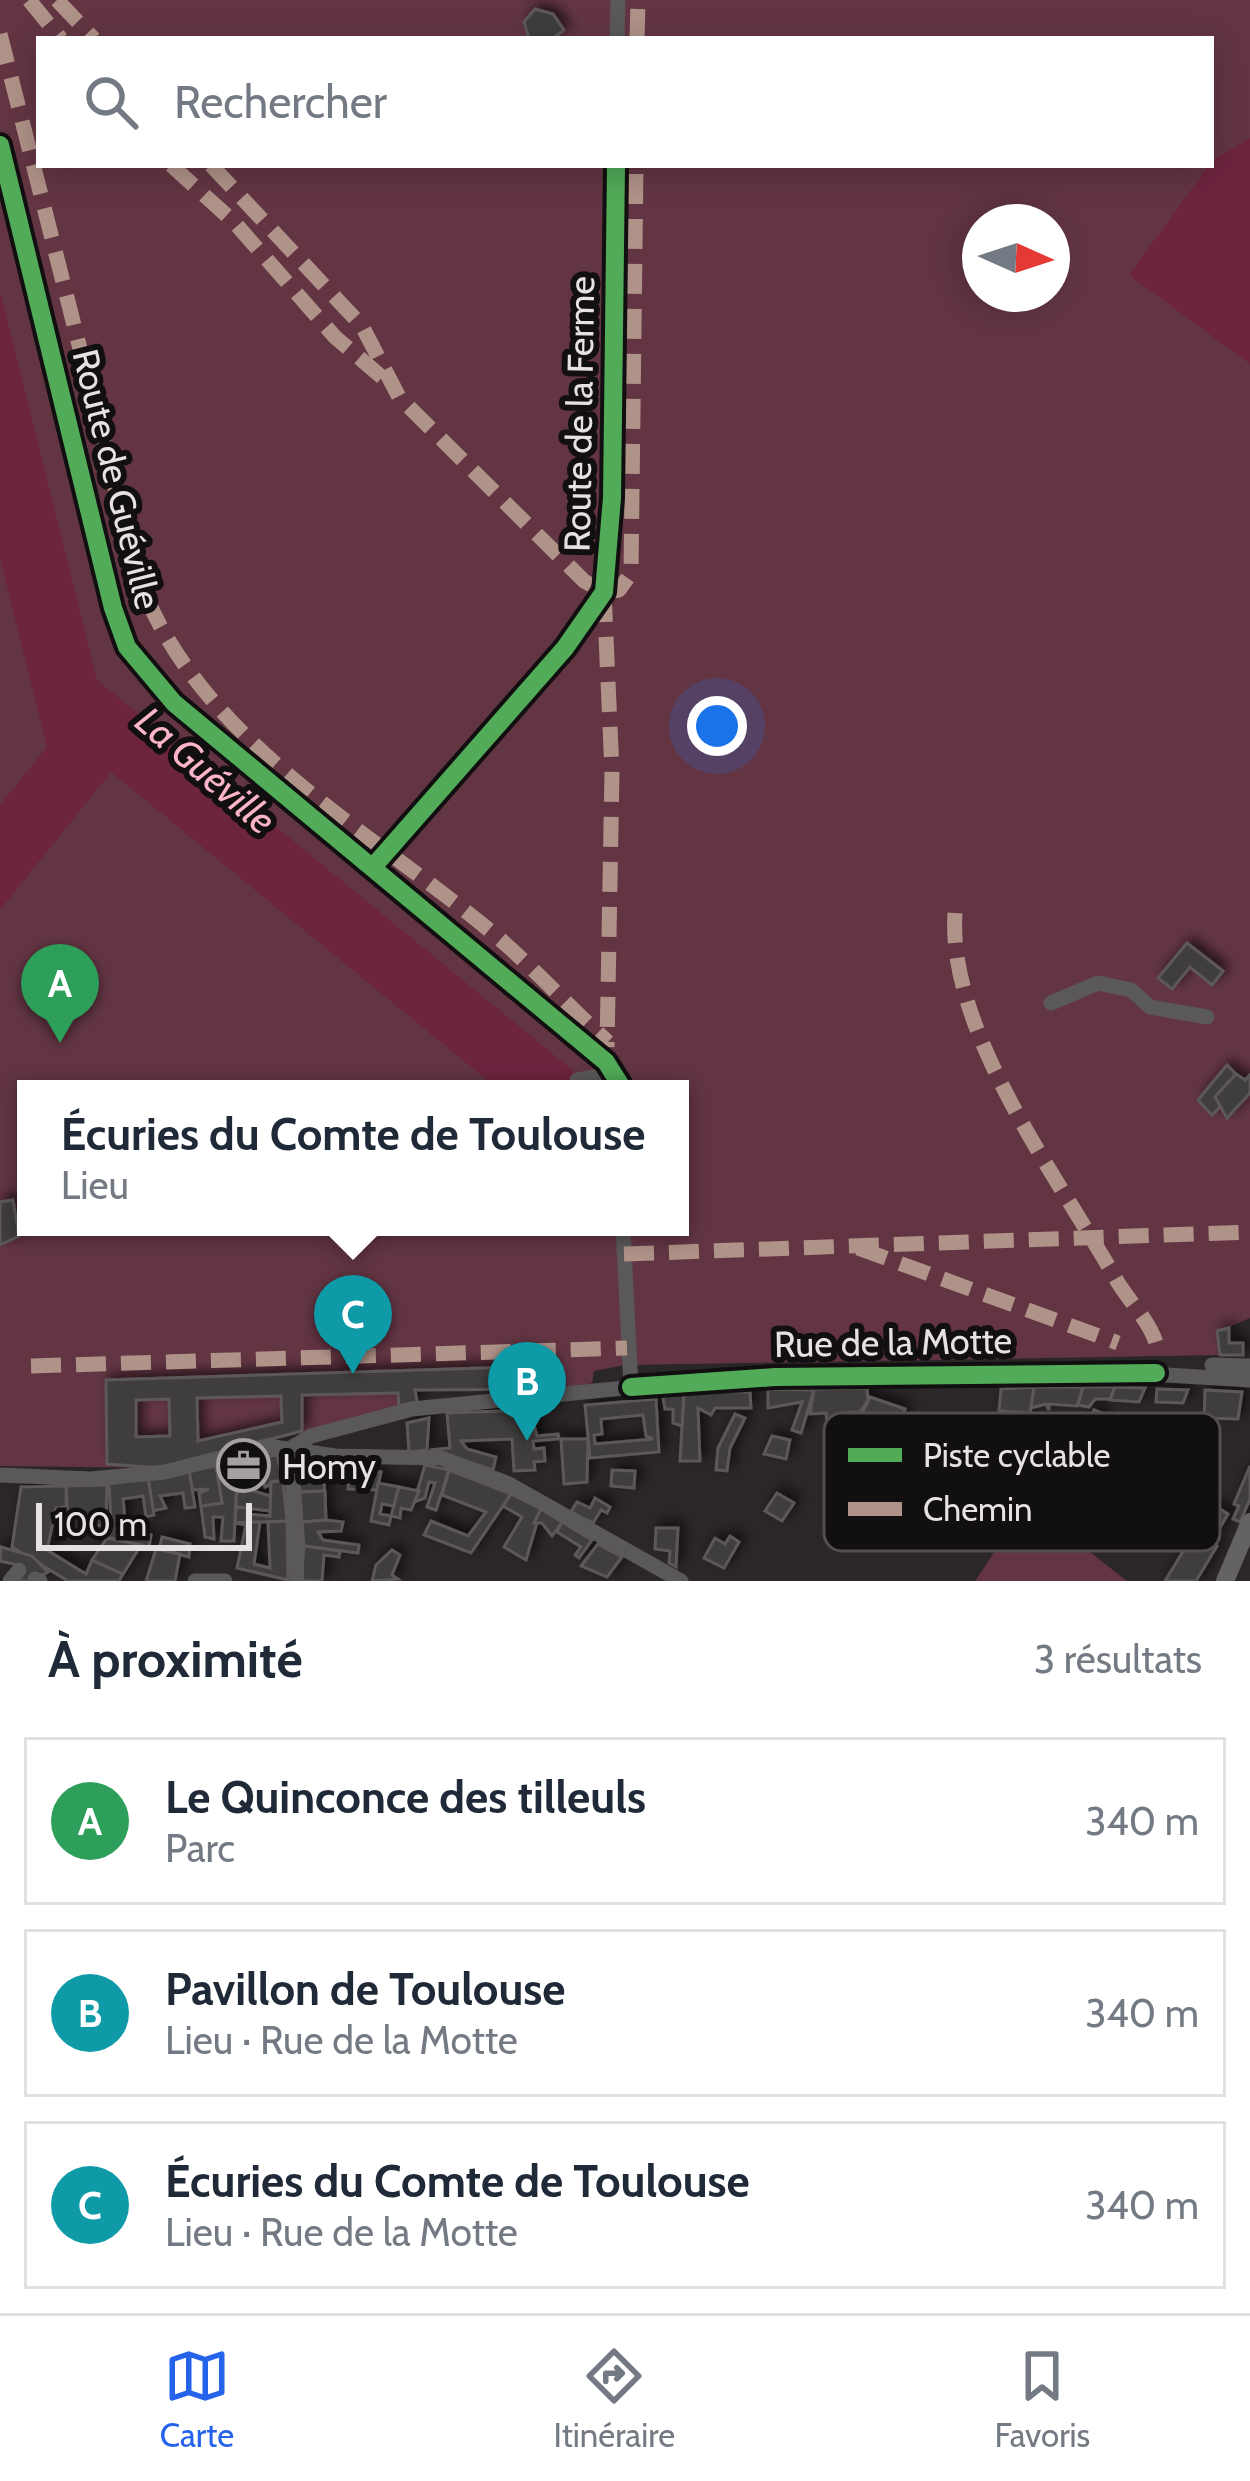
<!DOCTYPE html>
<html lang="fr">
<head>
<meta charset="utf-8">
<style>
	:root { --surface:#fff; --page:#f6f6f7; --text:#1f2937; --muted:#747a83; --line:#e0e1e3; --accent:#2563eb }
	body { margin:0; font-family:Cabin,sans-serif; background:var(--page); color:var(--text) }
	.compass { position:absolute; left:962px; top:204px; width:108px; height:108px; border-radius:50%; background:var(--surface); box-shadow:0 6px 30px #0003; rotate:93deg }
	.scale { position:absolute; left:36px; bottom:30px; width:216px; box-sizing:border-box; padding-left:12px; border:6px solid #e6e1e2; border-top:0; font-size:33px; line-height:42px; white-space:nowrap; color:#e6e1e2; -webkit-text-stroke:9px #120f10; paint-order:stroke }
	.you { position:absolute; left:717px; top:726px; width:42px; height:42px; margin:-30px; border:9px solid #fff; border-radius:50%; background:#1a73e8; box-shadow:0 0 0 18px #1a73e833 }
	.badge { display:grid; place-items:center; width:78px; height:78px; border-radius:50%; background:var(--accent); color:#fff; font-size:39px; font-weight:700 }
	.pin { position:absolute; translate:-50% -99px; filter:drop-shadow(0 3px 6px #0008) }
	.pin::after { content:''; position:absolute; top:63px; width:42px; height:36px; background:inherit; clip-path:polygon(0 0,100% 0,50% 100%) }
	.popup { position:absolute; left:17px; top:1080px; width:672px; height:156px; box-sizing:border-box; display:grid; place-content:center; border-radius:0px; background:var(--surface); filter:drop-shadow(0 3px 9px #0005); font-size:39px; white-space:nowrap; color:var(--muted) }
	.popup b { font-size:45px; color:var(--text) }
	.popup::after { content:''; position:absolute; left:50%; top:100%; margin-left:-24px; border:24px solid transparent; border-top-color:var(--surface) }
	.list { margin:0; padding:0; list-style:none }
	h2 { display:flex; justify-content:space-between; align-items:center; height:156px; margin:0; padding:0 48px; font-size:51px }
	h2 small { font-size:39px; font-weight:400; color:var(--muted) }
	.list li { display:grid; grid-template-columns:78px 1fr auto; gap:36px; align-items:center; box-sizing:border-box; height:168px; margin:0 24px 24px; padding:0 24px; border:3px solid var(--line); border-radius:0px }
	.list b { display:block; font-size:45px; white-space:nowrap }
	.list p { margin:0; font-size:39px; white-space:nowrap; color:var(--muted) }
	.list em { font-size:39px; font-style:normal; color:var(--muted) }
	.icon { flex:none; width:66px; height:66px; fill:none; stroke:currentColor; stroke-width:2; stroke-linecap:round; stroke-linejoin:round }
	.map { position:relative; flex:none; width:1250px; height:1581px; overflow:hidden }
	.search { position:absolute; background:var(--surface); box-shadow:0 6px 30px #0003; left:36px; right:36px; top:36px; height:132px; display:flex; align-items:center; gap:30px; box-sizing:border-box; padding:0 42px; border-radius:0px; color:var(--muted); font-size:45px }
	.sheet { height:732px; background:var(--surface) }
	nav { display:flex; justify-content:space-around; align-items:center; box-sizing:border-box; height:168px; border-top:3px solid var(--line); background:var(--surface); font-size:33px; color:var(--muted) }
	nav a { display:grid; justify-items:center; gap:6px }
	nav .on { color:var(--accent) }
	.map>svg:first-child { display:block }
	.green { fill:#633543; fill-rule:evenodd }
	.water { fill:#6d243f }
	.building { fill:#413d3e; stroke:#5c5859; stroke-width:3; fill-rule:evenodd; filter:url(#shadow) }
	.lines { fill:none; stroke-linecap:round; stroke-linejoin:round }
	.minor { stroke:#5b5859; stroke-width:15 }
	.major { stroke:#646262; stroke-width:18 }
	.quiet { stroke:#af9288; stroke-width:15; stroke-dasharray:30 15; stroke-linecap:butt }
	.cycleway-casing { stroke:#120f10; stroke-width:26 }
	.cycleway { stroke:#51ab58; stroke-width:18 }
	.labels { text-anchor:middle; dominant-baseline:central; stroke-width:12; stroke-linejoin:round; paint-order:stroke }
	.street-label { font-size:36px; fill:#e6e1e2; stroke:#120f10 }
	.poi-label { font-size:36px; fill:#e6e1e2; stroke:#120f10; text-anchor:start }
	.water-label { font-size:39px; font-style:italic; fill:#fcb4c7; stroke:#120f10 }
	.key { fill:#120f10; stroke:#524e4f; stroke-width:3 }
	.key-label { font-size:33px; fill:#e6e1e2 }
</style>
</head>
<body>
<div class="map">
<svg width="1250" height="1581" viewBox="0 0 1250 1581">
	<defs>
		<filter id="shadow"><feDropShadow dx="5.5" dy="-5.5" stdDeviation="6" flood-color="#0009"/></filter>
	</defs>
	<rect width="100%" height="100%" fill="#2b2627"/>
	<g class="green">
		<path d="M0,0h1250v1318l-33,14 3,23 -595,10 -31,6 -2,12 -30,7h-146l1,12 -256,66 -161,-2zM39,39h1172v126h-1172zM980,222h72v72h-72zM26,1089h654v138h-654z"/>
		<path d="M1067,1497l40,17 -21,35 41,32h-152l54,-81z"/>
	</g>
	<g class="water">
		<path d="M1250,138v226l-121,-89 83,-114z"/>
		<path d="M0,290l97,390 479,393v16h-78l-387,-317 -111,138v-105l47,-58 -47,-189z"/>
	</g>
	<g class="building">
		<path d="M535,9l18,5 11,16 -12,9 -23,-1 -5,-16z"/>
		<path d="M1187,943l36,28 -11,14 -22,-18 -18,22 -14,-11z"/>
		<path d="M1227,1065l9,9 -21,23 8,7 -11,11 -14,-15z"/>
		<path d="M1236,1074l9,6 5,-5v18l-23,25 -12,-21z"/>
		<path d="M13,1200l6,36 -19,9v-43z"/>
		<path d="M1229,1328v15h14v12h-23l-3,-24z"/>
		<path d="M547,1366v23l-132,1 2,12 -18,4 -1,-13 -96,2v36l-141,37 -54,-4 -1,-84zM281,1396l1,26 -84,19 -1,-43zM169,1399l1,37 -34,1v-37z"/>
		<path d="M1034,1387h49l-6,19 -28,-2v6l-3,-6 -15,4z"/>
		<path d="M1034,1387l-4,26 -31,-2 2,-22z"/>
		<path d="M1083,1387h32l-5,12h-15l-6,8 -11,-2z"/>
		<path d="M1115,1387l30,1 -6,14 -29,-2z"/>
		<path d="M867,1388l1,12 -8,12 -16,1 1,8 -18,1 -1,-9 -16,1 4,-25z"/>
		<path d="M768,1389l46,1 -13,43 -9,-3 10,-28 -34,6z"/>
		<path d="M1157,1389l31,1 -5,13 -27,-1z"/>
		<path d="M1205,1390l37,2 -4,27 -34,-1z"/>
		<path d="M684,1391l66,1 1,16h-36l-4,7 -13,-7 2,53h-20z"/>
		<path d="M662,1392h22l-2,34 -9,-3v-14h-8z"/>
		<path d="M870,1397l35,12 -5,15 -30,-10 -4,18 -6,-4 -4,13 -7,-3z"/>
		<path d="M656,1399l3,53 -69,6 -5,-53zM643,1415l3,21 7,3 -58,5 -1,-9 8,-1 -1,-15z"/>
		<path d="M530,1410l7,26 21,-2 1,5 -26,2 1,8 10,-1 1,13 -11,1 1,8 -21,1 -2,-32 -51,2 6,8 29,8 -3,13 -63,-20 20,-2 -3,-35z"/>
		<path d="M1094,1410l10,4 -15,33 -9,-4z"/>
		<path d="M735,1414l10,4 -15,30 -3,23 -11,-1 2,-22z"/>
		<path d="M429,1418l-2,32 -18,2 -2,-29z"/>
		<path d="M884,1425l44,33 -14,19 -6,-5 5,-7 -37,-28z"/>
		<path d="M1172,1428l14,6 -27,52 -10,-5z"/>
		<path d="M996,1433l26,15 -7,14 -27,-15z"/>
		<path d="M772,1436l18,4 -4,19 -22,-5z"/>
		<path d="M561,1439h27l-1,43 -23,2z"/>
		<path d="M1076,1441l13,6 -22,50h-12z"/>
		<path d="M1091,1442l64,27 -6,12 45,20 -6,11 -107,-47z"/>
		<path d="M980,1450l10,5 -12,25 7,12 -5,8 -14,-6 3,-22z"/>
		<path d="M277,1455l6,25 -18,7 -3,-13 -8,2 -3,-17z"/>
		<path d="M251,1459l3,17 -17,3 -3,62h-13l2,-24h-10l1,22 -9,-2 -4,-31 21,-3 -6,-37z"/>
		<path d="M326,1462l-2,29 -24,1 -4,-29z"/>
		<path d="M425,1465l24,5 -13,40 -9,-3 8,-24 -6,-1 -4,16 -11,4z"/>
		<path d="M216,1466l6,37 -21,3 -2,-13 10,-4 -17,1 -3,-20z"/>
		<path d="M1250,1466v33l-10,23 -7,-3 6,-13 -5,-2z"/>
		<path d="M189,1470l6,37 -10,1 -2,-15 -23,3 6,12 -13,3 -5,-34z"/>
		<path d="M349,1470l32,2 -4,18 -29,-1z"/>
		<path d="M449,1470l62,24 -40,59 -47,-18 7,-14 37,15 18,-24 -44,-17z"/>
		<path d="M612,1470l23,1 -1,17 -23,-2z"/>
		<path d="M262,1474l-1,9 -10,2 -1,5 24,7 -3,14 -35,-4 1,-28z"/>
		<path d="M148,1477l6,38 -8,2 -3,-21 -20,3 3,30 25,6 -2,12 -44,-10 6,-17 -2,-36z"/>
		<path d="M283,1480l4,41 -52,2 1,-16 11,1v6l23,2 1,-34z"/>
		<path d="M378,1483l21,4 -5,19 -12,-2 -2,10 11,2 -2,9 -18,-4z"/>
		<path d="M107,1485l-1,42 -14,-3v-6l-24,1 -2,-33z"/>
		<path d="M66,1486v21l-10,1 -9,42 39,24 6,-14 31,14 -4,7h-51l-56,-34 9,-60z"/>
		<path d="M399,1487l20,4 -8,19 -10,-2 -1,10 -9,-2z"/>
		<path d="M325,1491l1,29 -24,2 -2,-30z"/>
		<path d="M777,1493l17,10 -12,18 -17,-10z"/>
		<path d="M511,1494l30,15 -15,51 -22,-13 18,-30 -19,-11z"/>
		<path d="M1140,1497l24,11 -18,38 -23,-10z"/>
		<path d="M595,1498l15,9 -3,6 -6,-3 -8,13 -22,-11 6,-10 13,6z"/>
		<path d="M1212,1504l16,10 -17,29 6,3 -21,35h-31z"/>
		<path d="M541,1509l21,13 -10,14 -10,-13h-8z"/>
		<path d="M326,1520l17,2 -2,9 -23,1 5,8 36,5 -1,8 -54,-7 -2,-24z"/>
		<path d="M287,1521l1,59 -51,-12 9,-43 -11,-2 25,-1 -6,42 16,4 -2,-46z"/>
		<path d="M562,1522l30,18 -13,18 -4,-3 6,-8 -24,-15z"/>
		<path d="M656,1528h22l-2,39 -7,-4 1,-12 -15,-2z"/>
		<path d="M730,1536l9,6 -15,26 -20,-10 11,-20 10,6z"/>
		<path d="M162,1537l28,7 -1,13 -30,-7z"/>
		<path d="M107,1538l34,7 -18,29 -31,-14z"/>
		<path d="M598,1544l24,13 -15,20 -26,-11z"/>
		<path d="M304,1546l36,5 -1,6 -15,-2 -2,26h-21z"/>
		<path d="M1,1547l31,9 16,16 -14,9h-20l4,-16 -18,-4z"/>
		<path d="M156,1549l24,5 -5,27h-29z"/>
		<path d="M392,1550l8,5 -8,20 6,4 -26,2 4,-16z"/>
	</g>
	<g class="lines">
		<g class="minor">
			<path d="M617,39l1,-39"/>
			<path d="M0,145l113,463 14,39 47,56 432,359 17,27"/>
			<path d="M373,867l192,-219 39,-56 8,-94 4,-333"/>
			<path d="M1051,1003l47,-20 33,7 19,17 57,10"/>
			<path d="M577,1080l37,-7"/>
			<path d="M623,1227l8,160"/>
			<path d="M1212,1365l38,1"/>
			<path d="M291,1448l20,-12 101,-27 304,-30 383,-8 151,9"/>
			<path d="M291,1448l6,133"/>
			<path d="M0,1475l91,4 74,-7 102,-26 68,10 106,2 68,26 172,97"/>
			<path d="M35,1579l5,2"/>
			<path d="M10,1581l9,-11"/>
			<path d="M195,1581h30"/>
		</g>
		<path class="major" d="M1225,1581l25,-59"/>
		<g class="quiet">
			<path d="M29,0l32,39"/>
			<path d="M57,0l37,39"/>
			<path d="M0,34l137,539c57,165 230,255 357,361 40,34 75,73 114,108"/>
			<path d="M637,39l1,-39"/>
			<path d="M171,165l63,57 101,115 49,42"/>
			<path d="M211,165l151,161 37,71 185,184 20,11"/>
			<path d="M604,592l8,179 -5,276"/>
			<path d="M604,592l15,-2 12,-17 5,-408"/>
			<path d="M955,913c-8,119 105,267 162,368 12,20 33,41 39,62"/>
			<path d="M858,1248l260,95"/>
			<path d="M624,1254l626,-22"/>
			<path d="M31,1366l596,-18"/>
		</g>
		<defs>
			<g id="cycleway">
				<path d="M0,145l113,463 14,39 47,56 432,359 17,27"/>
				<path d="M373,867l192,-219 39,-56 8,-94 4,-333"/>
				<path d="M631,1387l144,-10 381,-4"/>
			</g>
		</defs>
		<use href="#cycleway" class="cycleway-casing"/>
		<use href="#cycleway" class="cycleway"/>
	</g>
	<defs>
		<symbol id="office-ring" viewBox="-11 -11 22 22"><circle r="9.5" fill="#120f10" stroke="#a5a0a1" stroke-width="1.5"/><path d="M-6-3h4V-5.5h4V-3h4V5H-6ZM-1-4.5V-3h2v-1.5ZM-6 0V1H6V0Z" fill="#a5a0a1"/></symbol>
	</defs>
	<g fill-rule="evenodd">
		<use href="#office-ring" x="214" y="1436" width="59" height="59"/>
	</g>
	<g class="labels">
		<g class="street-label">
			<text transform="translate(579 414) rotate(-89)">Route de la Ferme</text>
			<text transform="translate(117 479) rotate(76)">Route de Guéville</text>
			<text transform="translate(893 1342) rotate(-1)">Rue de la Motte</text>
		</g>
		<g class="poi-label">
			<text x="282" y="1466">Homy</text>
		</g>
		<g class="water-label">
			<text transform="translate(206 770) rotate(41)">La Guéville</text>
		</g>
	</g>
	<rect x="824" y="1413" width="396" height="138" rx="18" class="key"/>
	<rect x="848" y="1448" width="54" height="14" fill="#51ab58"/>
	<rect x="848" y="1502" width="54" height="14" fill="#af9288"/>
	<g class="key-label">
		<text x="923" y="1467">Piste cyclable</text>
		<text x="923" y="1521">Chemin</text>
	</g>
</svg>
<svg class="compass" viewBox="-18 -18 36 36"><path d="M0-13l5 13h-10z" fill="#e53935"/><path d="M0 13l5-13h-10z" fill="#747a83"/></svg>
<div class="scale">100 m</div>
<div class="you"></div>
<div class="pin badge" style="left:60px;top:1043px;background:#2e9e5b">A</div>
<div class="pin badge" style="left:527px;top:1441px;background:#0f9aa8">B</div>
<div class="pin badge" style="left:353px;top:1374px;background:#0f9aa8">C</div>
<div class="popup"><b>Écuries du Comte de Toulouse</b>Lieu</div>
<div class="search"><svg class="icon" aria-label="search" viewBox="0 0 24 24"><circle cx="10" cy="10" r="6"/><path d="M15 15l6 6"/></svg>Rechercher</div>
</div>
<section class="sheet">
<h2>À proximité<small>3 résultats</small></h2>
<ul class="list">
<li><span class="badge" style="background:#2e9e5b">A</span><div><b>Le Quinconce des tilleuls</b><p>Parc</p></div><em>340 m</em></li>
<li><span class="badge" style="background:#0f9aa8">B</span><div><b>Pavillon de Toulouse</b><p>Lieu · Rue de la Motte</p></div><em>340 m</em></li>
<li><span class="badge" style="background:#0f9aa8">C</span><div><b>Écuries du Comte de Toulouse</b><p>Lieu · Rue de la Motte</p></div><em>340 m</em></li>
</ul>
</section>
<nav>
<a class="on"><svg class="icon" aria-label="map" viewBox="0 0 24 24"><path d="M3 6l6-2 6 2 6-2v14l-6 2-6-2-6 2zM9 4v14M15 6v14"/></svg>Carte</a>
<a><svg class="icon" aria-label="directions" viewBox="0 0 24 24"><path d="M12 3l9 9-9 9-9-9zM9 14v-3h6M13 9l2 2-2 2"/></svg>Itinéraire</a>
<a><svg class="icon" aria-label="saved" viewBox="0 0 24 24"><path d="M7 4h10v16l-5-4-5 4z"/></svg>Favoris</a>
</nav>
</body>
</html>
